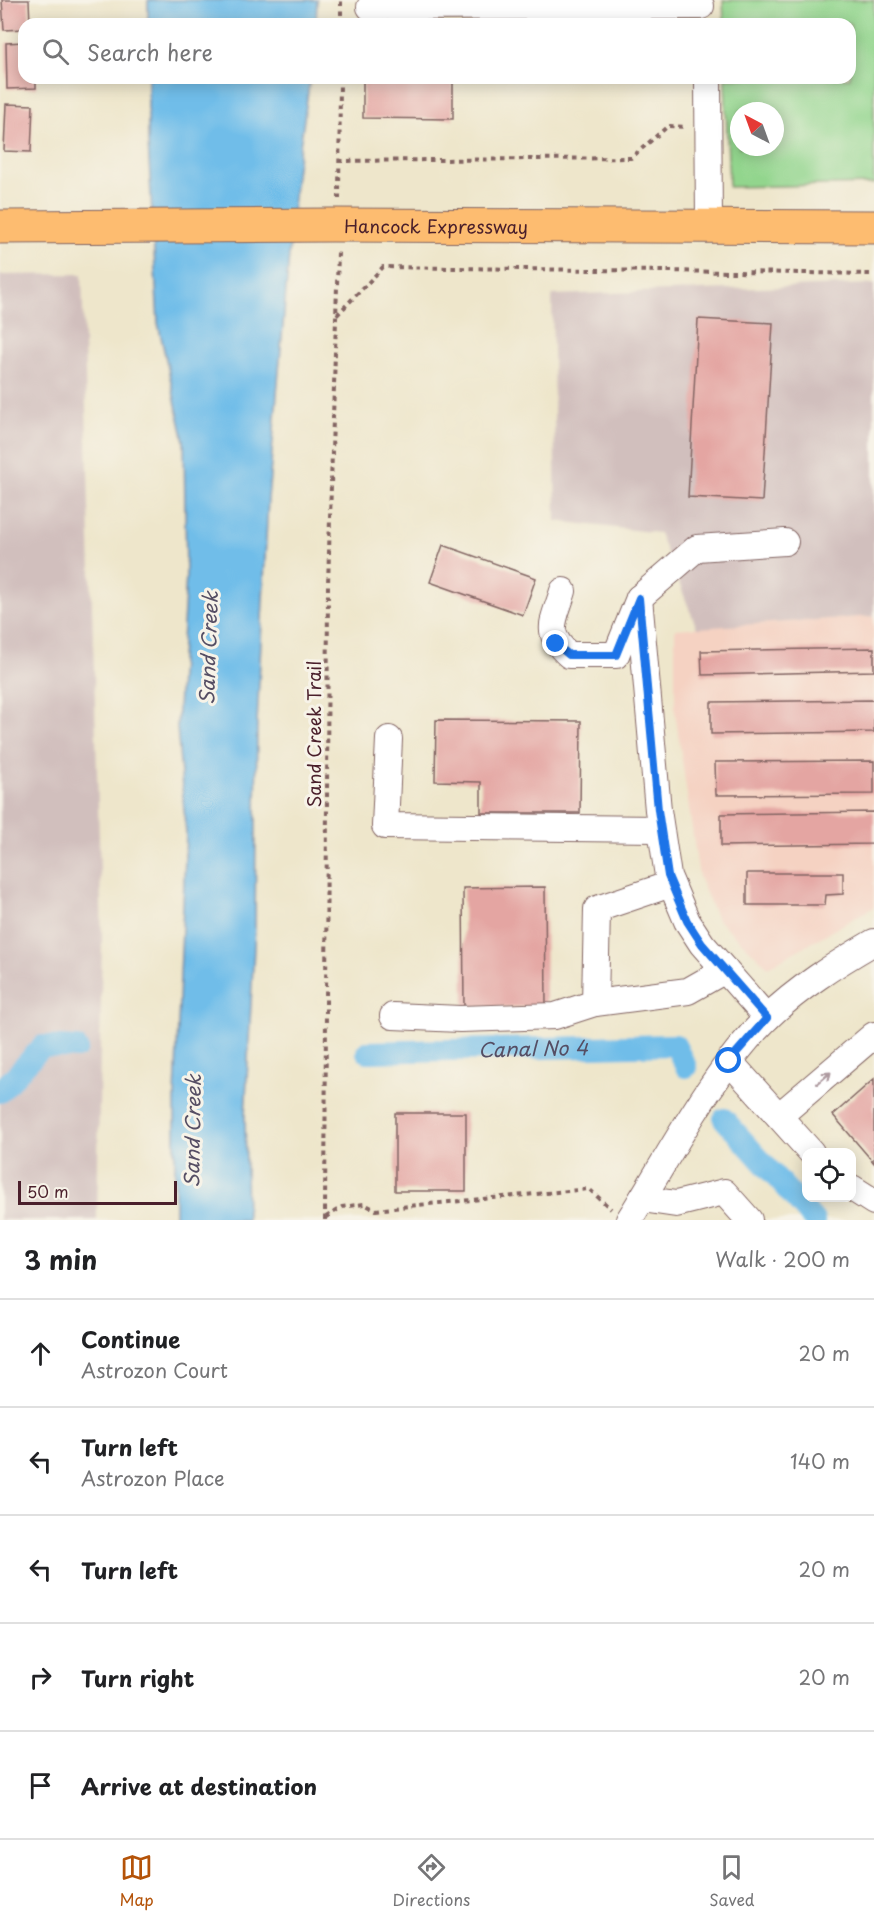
<!DOCTYPE html>
<html lang="en">
<head>
<meta charset="utf-8">
<style>
	:root { --surface:#fff; --page:#f6f6f6; --text:#202124; --muted:#757577; --line:#e0e0e0; --accent:#b45309 }
	body { margin:0; font-family:"Playpen Sans",sans-serif; background:var(--page); color:var(--text) }
	.controls { position:absolute; right:18px; bottom:18px; display:grid; overflow:hidden; border-radius:12px; box-shadow:0 3px 15px #0003 }
	.controls button { width:54px; height:54px; display:grid; place-items:center; padding:0; border:0; border-bottom:2px solid var(--line); background:var(--surface); color:var(--text); font:30px sans-serif }
	.compass { position:absolute; left:730px; top:102px; width:54px; height:54px; border-radius:50%; background:var(--surface); box-shadow:0 3px 15px #0003; rotate:319deg }
	.scale { position:absolute; left:18px; bottom:15px; width:159px; box-sizing:border-box; padding-left:6px; border:3px solid #4a1f2b; border-top:0; font-size:16px; line-height:21px; white-space:nowrap; color:#4a1f2b; -webkit-text-stroke:4px #f7f3e8; paint-order:stroke }
	.stop { position:absolute; width:18px; height:18px; margin:-14px; border:4px solid #1a73e8; border-radius:50%; background:#fff }
	.stop.end { background:#1a73e8; border-color:#fff; box-shadow:0 2px 6px #0008 }
	.list { margin:0; padding:0; list-style:none }
	h2 { display:flex; justify-content:space-between; align-items:center; height:78px; margin:0; padding:0 24px; font-size:26px }
	h2 small { font-size:20px; font-weight:400; color:var(--muted) }
	.list li { display:grid; grid-template-columns:39px 1fr auto; gap:18px; align-items:center; box-sizing:border-box; height:108px; padding:0 24px; border-top:2px solid var(--line) }
	.list b { display:block; font-size:22px; white-space:nowrap }
	.list p { margin:0; font-size:20px; white-space:nowrap; color:var(--muted) }
	.list em { font-size:20px; font-style:normal; color:var(--muted) }
	.icon { flex:none; width:33px; height:33px; fill:none; stroke:currentColor; stroke-width:2; stroke-linecap:round; stroke-linejoin:round }
	.map { position:relative; flex:none; width:874px; height:1220px; overflow:hidden }
	.search { position:absolute; background:var(--surface); box-shadow:0 3px 15px #0003; left:18px; right:18px; top:18px; height:66px; display:flex; align-items:center; gap:15px; box-sizing:border-box; padding:0 21px; border-radius:18px; color:var(--muted); font-size:22px }
	.sheet { height:618px; background:var(--surface) }
	nav { display:flex; justify-content:space-around; align-items:center; box-sizing:border-box; height:84px; border-top:2px solid var(--line); background:var(--surface); font-size:16px; color:var(--muted) }
	nav a { display:grid; justify-items:center; gap:3px }
	nav .on { color:var(--accent) }
	.map>svg:first-child { display:block }
	.built { fill:#f5d2c2 }
	.industrial { fill:#d1bfbd }
	.green { fill:#92d58d; stroke:#6e7a5c; stroke-width:1.5; fill-rule:evenodd }
	.water { fill:#6fbde9; stroke:#5c6e8a; stroke-width:1.5 }
	.lines { fill:none; stroke-linecap:round; stroke-linejoin:round }
	.canal { stroke:#6fbde9; stroke-width:22 }
	.building { fill:#e4a5a2 }
	.minor-casing { stroke:#836563; stroke-width:28 }
	.major-casing { stroke:#836563; stroke-width:35 }
	.path { stroke:#836563; stroke-width:4; stroke-dasharray:4.5 4.5; stroke-linecap:butt }
	.minor { stroke:#fff; stroke-width:26 }
	.major { stroke:#fdbc70; stroke-width:33 }
	.oneway { stroke:#ae9aa0 }
	.route { stroke:#1a73e8; stroke-width:8 }
	.labels { text-anchor:middle; dominant-baseline:central; stroke-width:6; stroke-linejoin:round; paint-order:stroke }
	.street-label { font-size:18px; fill:#4a1f2b; stroke:#f7f3e8 }
	.water-label { font-size:20px; font-style:italic; fill:#554e64; stroke:#f7f3e8 }
</style>
</head>
<body>
<div class="map">
<svg width="874" height="1220" viewBox="0 0 874 1220">
	<rect width="100%" height="100%" fill="#f7f3e8"/>
	<filter id="ink" filterUnits="userSpaceOnUse"><feTurbulence type="fractalNoise" baseFrequency=".0167" numOctaves="2"/><feDisplacementMap in="SourceGraphic" scale="12" xChannelSelector="R" yChannelSelector="G"/><feConvolveMatrix kernelMatrix="1 2 1 2 8 2 1 2 1" color-interpolation-filters="sRGB"/></filter>
	<filter id="wash" filterUnits="userSpaceOnUse"><feTurbulence type="fractalNoise" baseFrequency=".008" numOctaves="4" result="noise"/><feDisplacementMap in="SourceGraphic" scale="24" xChannelSelector="R" yChannelSelector="G"/><feGaussianBlur stdDeviation="1.35" result="paint"/><feColorMatrix in="noise" values="0 0 0 0 0 0 0 0 0 0 0 0 0 0 0 0 0 1.4 0 .05"/><feComposite in="paint" operator="in"/></filter>
	<g filter="url(#wash)">
		<rect width="100%" height="100%" fill="#eee6cb"/>
		<path class="built" d="M874,616v291l-106,60 -51,-48 -18,-42 -24,-165v-83z"/>
		<g class="industrial">
			<path d="M82,274l20,664 -5,282h-97v-945z"/>
			<path d="M874,284v332l-177,12 -38,-95 -103,-12 -4,-226z"/>
		</g>
		<path class="green" d="M723,0h151v184l-145,3 -4,-109h125v-54h-126zM739,111h36v36h-36z"/>
		<g class="water">
			<path d="M148,0h169l-1,24h-168z"/>
			<path d="M148,78h162l-14,96 -28,325 -11,224 -2,205 -10,189 2,103h-72v-124l11,-263 -9,-106 9,-152 -2,-134 -26,-118 -10,-181z"/>
		</g>
		<g class="lines">
			<g class="canal">
				<path id="s1" d="M367,1052l308,-7 11,22"/>
				<path d="M0,1092l43,-46 34,2"/>
				<path d="M724,1119l90,101"/>
			</g>
		</g>
		<g id="blocks">
			<g class="building">
				<path d="M2,0h27l1,24h-6v5l-20,1z"/>
				<path d="M24,42v36h12v10l-29,1 -1,-46z"/>
				<path d="M363,78h90v41l-90,-1z"/>
				<path d="M6,104l27,1 -2,47 -27,-1z"/>
				<path d="M698,319l75,4 -11,178 -74,-4z"/>
				<path d="M443,545l93,33 -13,37 -93,-33z"/>
				<path d="M874,648v23l-172,4 -1,-24z"/>
				<path d="M874,700v32l-163,2v-32z"/>
				<path d="M436,720l145,1 -1,92h-99v-31l-46,-1z"/>
				<path d="M874,761v33l-158,1 -1,-33z"/>
				<path d="M874,812v32l-153,2v-32z"/>
				<path d="M747,873h96v21l-17,1 -1,10h-78z"/>
				<path d="M545,887l1,120h-82l-1,-119z"/>
				<path d="M874,1079v84l-41,-48z"/>
				<rect x="395" y="1113" width="71" height="78"/>
			</g>
		</g>
	</g>
	<g filter="url(#ink)">
		<use href="#blocks" fill-opacity="0" stroke="#836563" stroke-width="1.5"/>
		<g class="lines">
			<defs>
				<g id="minor">
					<path d="M370,7l331,-1"/>
					<path d="M708,78l1,148"/>
					<path d="M563,591c-9,30 -20,41 6,64h47l23,-57 58,-50 88,-6"/>
					<path d="M639,598l19,212 10,66 19,45 15,23 65,74"/>
					<path d="M389,739l-4,87 275,3"/>
					<path d="M595,1003l93,-12 37,-21"/>
					<path d="M393,1016l67,3 95,-3 40,-13 2,-94 74,-25"/>
					<path d="M729,1061l82,91"/>
					<path d="M779,1116l95,-81"/>
					<path d="M852,1188l22,14"/>
					<path d="M642,1199l34,5 48,-12 25,28"/>
					<path d="M629,1220c42,-67 81,-145 137,-201 32,-31 70,-55 108,-77"/>
				</g>
				<g id="major">
					<path id="s2" d="M0,227l332,-2 542,2"/>
				</g>
			</defs>
			<use href="#minor" class="minor-casing"/>
			<use href="#major" class="major-casing"/>
			<g class="path">
				<path d="M341,24v-24"/>
				<path d="M339,161l292,-3 37,-32 19,1"/>
				<path d="M339,199l1,-121"/>
				<path d="M337,315l46,-48 491,7"/>
				<path d="M326,1217l16,-10 22,-3 12,6 42,-5 171,-16 22,20"/>
				<path d="M325,1220l3,-635 10,-333"/>
			</g>
			<use href="#minor" class="minor"/>
			<use href="#major" class="major"/>
		</g>
		<defs><path id="oneway-shaft" d="M-6 0H5M1.5-3L5.5 0L1.5 3" fill="none" stroke-width="1.6" stroke-linecap="round" stroke-linejoin="round" transform="scale(1.5)"/></defs>
		<use class="oneway" href="#oneway-shaft" transform="translate(824 1078) rotate(-40)"/>
	</g>
	<g class="lines" filter="url(#ink)">
		<path class="route" d="M556,644l13,11h47l23,-57 19,212 10,66 19,45 15,23 65,74 -38,43"/>
	</g>
	<g class="labels">
		<g class="street-label">
			<text stroke="none"><textPath href="#s2" startOffset="436">Hancock Expressway</textPath></text>
			<text transform="translate(313 734) rotate(-90)">Sand Creek Trail</text>
		</g>
		<g class="water-label">
			<text transform="translate(208 648) rotate(-88)">Sand Creek</text>
			<text stroke="none"><textPath href="#s1" startOffset="166">Canal No 4</textPath></text>
			<text transform="translate(192 1131) rotate(-89)">Sand Creek</text>
		</g>
	</g>
</svg>
<div class="controls">
<button><svg class="icon" aria-label="locate" viewBox="0 0 24 24"><circle cx="12" cy="12" r="6"/><path d="M12 2v4M12 18v4M2 12h4M18 12h4"/></svg></button>
</div>
<svg class="compass" viewBox="-18 -18 36 36"><path d="M0-13l5 13h-10z" fill="#e53935"/><path d="M0 13l5-13h-10z" fill="#757577"/></svg>
<div class="scale">50 m</div>
<div class="stop" style="left:729px;top:1061px"></div>
<div class="stop end" style="left:556px;top:644px"></div>
<div class="search"><svg class="icon" aria-label="search" viewBox="0 0 24 24"><circle cx="10" cy="10" r="6"/><path d="M15 15l6 6"/></svg>Search here</div>
</div>
<section class="sheet">
<h2>3 min<small>Walk · 200 m</small></h2>
<ul class="list">
<li><svg class="icon" aria-label="ahead" viewBox="0 0 24 24"><path d="M12 20V5M6 11l6-6 6 6"/></svg><div><b>Continue</b><p>Astrozon Court</p></div><em>20 m</em></li>
<li><svg class="icon" aria-label="left" viewBox="0 0 24 24"><path d="M17 20v-9H6M10 6l-5 5 5 5"/></svg><div><b>Turn left</b><p>Astrozon Place</p></div><em>140 m</em></li>
<li><svg class="icon" aria-label="left" viewBox="0 0 24 24"><path d="M17 20v-9H6M10 6l-5 5 5 5"/></svg><div><b>Turn left</b></div><em>20 m</em></li>
<li><svg class="icon" aria-label="right" viewBox="0 0 24 24"><path d="M7 20v-9h11M14 6l5 5-5 5"/></svg><div><b>Turn right</b></div><em>20 m</em></li>
<li><svg class="icon" aria-label="arrive" viewBox="0 0 24 24"><path d="M6 21V4h12l-3 4 3 4H6"/></svg><div><b>Arrive at destination</b></div></li>
</ul>
</section>
<nav>
<a class="on"><svg class="icon" aria-label="map" viewBox="0 0 24 24"><path d="M3 6l6-2 6 2 6-2v14l-6 2-6-2-6 2zM9 4v14M15 6v14"/></svg>Map</a>
<a><svg class="icon" aria-label="directions" viewBox="0 0 24 24"><path d="M12 3l9 9-9 9-9-9zM9 14v-3h6M13 9l2 2-2 2"/></svg>Directions</a>
<a><svg class="icon" aria-label="saved" viewBox="0 0 24 24"><path d="M7 4h10v16l-5-4-5 4z"/></svg>Saved</a>
</nav>
</body>
</html>
